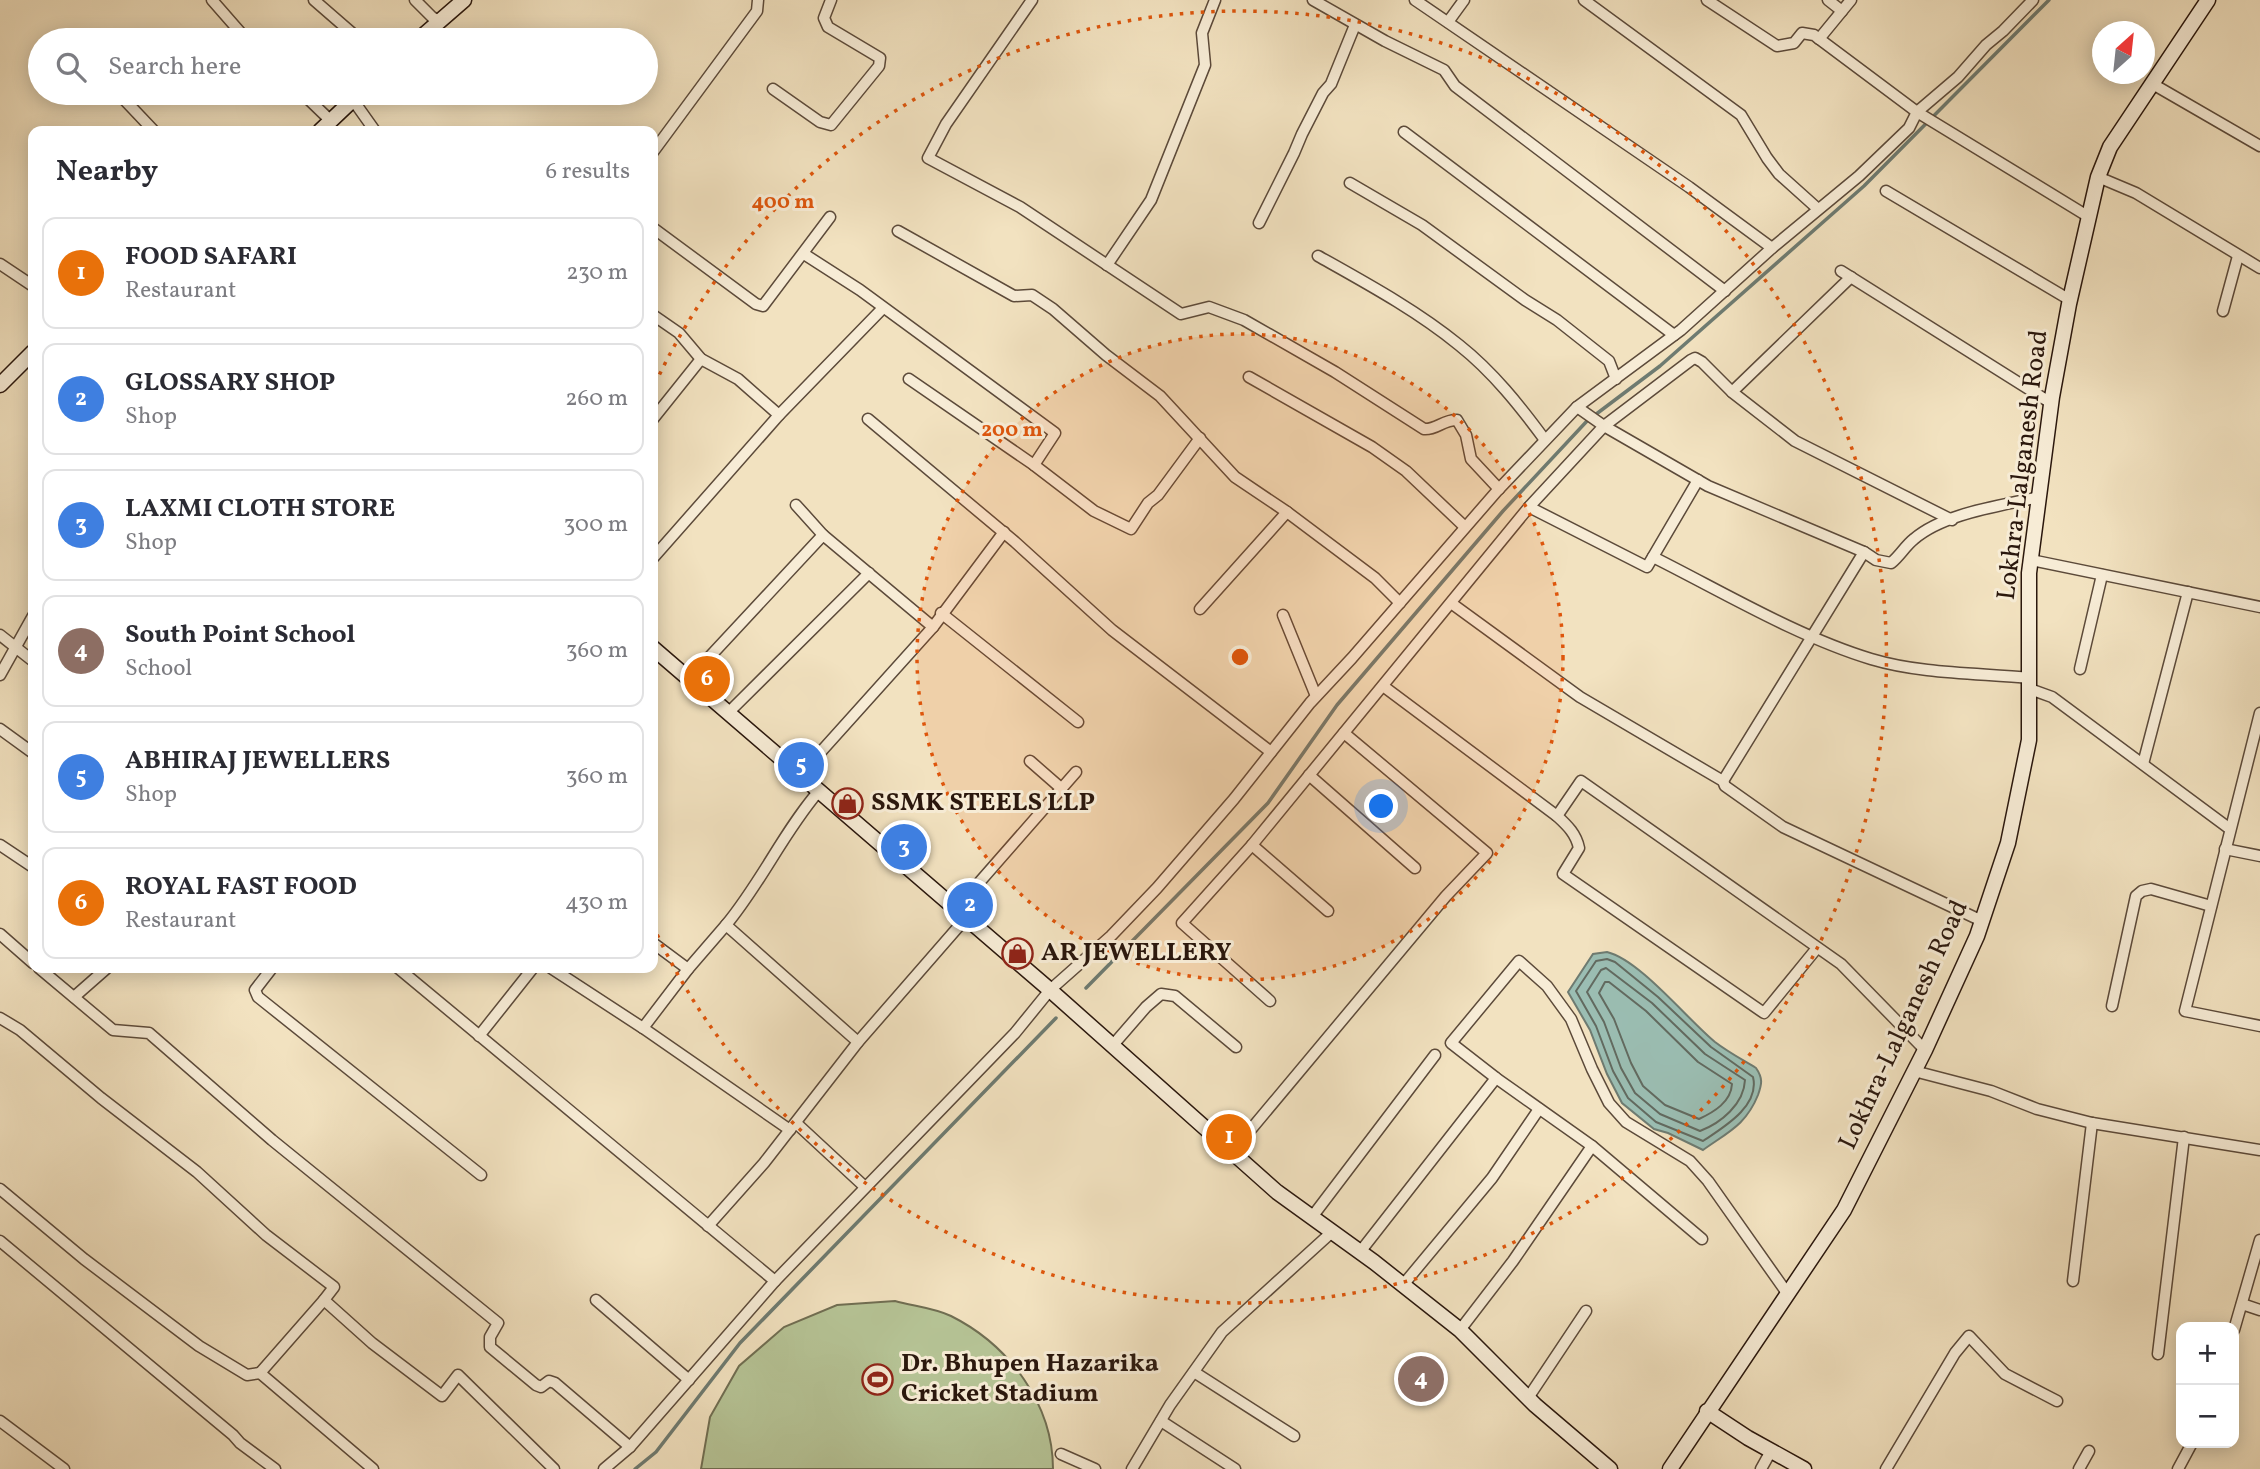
<!DOCTYPE html>
<html lang="en">
<head>
<meta charset="utf-8">
<style>
	:root { --surface:#fff; --page:#f2f2f3; --text:#2b2b33; --muted:#7c7c81; --line:#e1e1e2; --accent:#8f2418 }
	body { margin:0; font-family:Vollkorn,serif; background:var(--page); color:var(--text) }
	.controls { position:absolute; right:21px; bottom:21px; display:grid; overflow:hidden; border-radius:14px; box-shadow:0 4px 18px #0003 }
	.controls button { width:63px; height:63px; display:grid; place-items:center; padding:0; border:0; border-bottom:2px solid var(--line); background:var(--surface); color:var(--text); font:35px sans-serif }
	.compass { position:absolute; left:2092px; top:21px; width:63px; height:63px; border-radius:50%; background:var(--surface); box-shadow:0 4px 18px #0003; rotate:27deg }
	.you { position:absolute; left:1382px; top:807px; width:24px; height:24px; margin:-18px; border:5px solid #fff; border-radius:50%; background:#1a73e8; box-shadow:0 0 0 10px #1a73e833 }
	.badge { display:grid; place-items:center; width:46px; height:46px; border-radius:50%; background:var(--accent); color:#fff; font-size:23px; font-weight:700 }
	.pin { position:absolute; translate:-50% -50%; border:4px solid #fff; box-shadow:0 2px 7px #0006 }
	.list { margin:0; padding:0; list-style:none }
	h2 { display:flex; justify-content:space-between; align-items:center; height:91px; margin:0; padding:0 28px; font-size:30px }
	h2 small { font-size:23px; font-weight:400; color:var(--muted) }
	.list li { display:grid; grid-template-columns:46px 1fr auto; gap:21px; align-items:center; box-sizing:border-box; height:112px; margin:0 14px 14px; padding:0 14px; border:2px solid var(--line); border-radius:14px }
	.list b { display:block; font-size:26px; white-space:nowrap }
	.list p { margin:0; font-size:23px; white-space:nowrap; color:var(--muted) }
	.list em { font-size:23px; font-style:normal; color:var(--muted) }
	.icon { flex:none; width:38px; height:38px; fill:none; stroke:currentColor; stroke-width:2; stroke-linecap:round; stroke-linejoin:round }
	.map { position:relative; flex:none; width:2260px; height:1469px; overflow:hidden }
	.search { position:absolute; background:var(--surface); box-shadow:0 4px 18px #0003; left:28px; top:28px; width:630px; height:77px; display:flex; align-items:center; gap:18px; box-sizing:border-box; padding:0 24px; border-radius:38px; color:var(--muted); font-size:26px }
	.panel { position:absolute; background:var(--surface); box-shadow:0 4px 18px #0003; left:28px; top:126px; width:630px; height:847px; border-radius:14px }
	.map>svg:first-child { display:block }
	.green { fill:#b6c496; stroke:#706e52; stroke-width:2 }
	.water { fill:#9bbeb3; stroke:#6e7b71; stroke-width:2 }
	.lines { fill:none; stroke-linecap:round; stroke-linejoin:round }
	.shore { stroke:#626a60; stroke-width:2 }
	.stream { stroke:#6e7b71; stroke-width:3.5 }
	.street-casing { stroke:#5c4a3a; stroke-width:13 }
	.secondary-casing { stroke:#2a170d; stroke-width:17 }
	.street { stroke:#f7ecd6; stroke-width:10 }
	.secondary { stroke:#f7ecd6; stroke-width:14 }
	.ring { fill:none; stroke:#de560c; stroke-width:3.5; stroke-dasharray:3.5 7 }
	.labels { text-anchor:middle; dominant-baseline:central; stroke-width:6; stroke-linejoin:round; paint-order:stroke }
	.street-label { font-size:26px; fill:#2a170d; stroke:#f7ecd6 }
	.poi-label { font-size:26px; font-weight:bold; fill:#2a170d; stroke:#f7ecd6; text-anchor:start }
	.centre { fill:#de560c; stroke:#f7ecd6; stroke-width:3.5 }
	.ring-label { font-size:21px; text-anchor:middle; font-weight:bold; fill:#de560c; stroke:#f7ecd6; stroke-width:6; stroke-linejoin:round; paint-order:stroke }
</style>
</head>
<body>
<div class="map">
<svg width="2260" height="1469" viewBox="0 0 2260 1469">
	<rect width="100%" height="100%" fill="#f2e2c0"/>
	<filter id="stains"><feTurbulence type="fractalNoise" baseFrequency=".00286" numOctaves="4"/><feColorMatrix values="0 0 0 0 .2 0 0 0 0 .09 0 0 0 0 .02 0 0 0 .5 -.17"/></filter>
	<radialGradient id="worn" r=".72"><stop offset=".6" stop-color="#630" stop-opacity="0"/><stop offset="1" stop-color="#630" stop-opacity=".3"/></radialGradient>
	<path class="green" d="M895,1301c18,5 40,7 56,15 58,29 102,88 102,153h-352l9,-52 29,-51 45,-39 53,-22z"/>
	<path class="water" d="M1607,952c33,8 80,67 108,90 13,10 28,18 41,26 7,10 6,16 2,27 -12,30 -30,37 -55,55l-35,-17 -14,-4 -32,-26 -15,-29 -17,-44 -22,-38 25,-38z"/>
	<g class="lines">
		<g class="shore">
			<path d="M1607,959l8,3 43,35 53,50 42,30c7,29 -29,50 -50,64l-47,-19 -28,-24 -15,-27 -17,-45 -20,-35 20,-30z"/>
			<path d="M1606,968l46,35 53,51 40,26c-1,24 -24,43 -45,51l-40,-17 -25,-21 -14,-25 -17,-46 -17,-30 14,-22z"/>
			<path d="M1605,982h4l37,29 52,51 34,22c-1,18 -18,28 -33,35l-34,-14 -22,-19 -12,-23 -17,-44 -15,-26z"/>
		</g>
		<g class="stream">
			<path d="M1086,988l182,-185 69,-98 166,-194 84,-90 73,-55 204,-180 185,-186"/>
			<path d="M635,1469l21,-17 84,-109 316,-325"/>
		</g>
		<defs>
			<g id="street">
				<path d="M212,0l35,40"/>
				<path d="M314,0l46,40"/>
				<path d="M415,0l17,17 7,4"/>
				<path d="M1032,0l-86,124 -18,34 92,49 161,107 28,-7 35,13 91,52 89,57c13,1 18,-9 33,-9l9,15 5,24 28,30"/>
				<path d="M1313,0l72,41 59,29 11,16 270,205"/>
				<path d="M1415,0l274,187 83,61"/>
				<path d="M1584,0l157,115 26,43 12,16 39,35"/>
				<path d="M1707,0l70,46 17,-3 8,-10 12,2 103,77 172,105"/>
				<path d="M1828,0l14,11"/>
				<path d="M1448,22l16,-22"/>
				<path d="M1819,39l32,-39"/>
				<path d="M2151,83l109,63"/>
				<path d="M773,89l47,33 11,3 48,-59 1,-8 -52,-31 -4,-9 7,-18"/>
				<path d="M118,93l36,38"/>
				<path d="M302,93l29,28"/>
				<path d="M353,100l22,31"/>
				<path d="M1404,132l270,203"/>
				<path d="M653,152l104,-141 1,-11"/>
				<path d="M2098,177l38,16 124,75"/>
				<path d="M1350,183l72,42 103,75 32,20 52,41 7,18"/>
				<path d="M1886,191l184,109"/>
				<path d="M1259,223l35,-70 8,-19 21,-41 8,-9 24,-59"/>
				<path d="M653,228l103,76 7,2 67,-89"/>
				<path d="M898,231l116,65 18,-1 21,14 53,46 54,41 75,81 52,35 88,66 25,25"/>
				<path d="M804,254l56,36 195,143 -21,32"/>
				<path d="M1318,256c48,27 98,54 141,89 34,27 61,61 86,95"/>
				<path d="M0,264l33,22"/>
				<path d="M1107,265l44,-65 54,-135 -3,-32 13,-33"/>
				<path d="M1841,271l210,132"/>
				<path d="M1851,277l-119,115 63,49 157,79"/>
				<path d="M2223,311l15,-55"/>
				<path d="M653,315l26,18 22,26 37,20 41,36"/>
				<path d="M1249,377l123,70 34,24 59,56"/>
				<path d="M909,379l125,86 60,46 37,18 17,-26 10,-8 42,-57"/>
				<path d="M1577,407l27,19 104,60 156,66 12,8 15,3c9,-7 14,-17 23,-24 30,-26 87,-33 125,-42"/>
				<path d="M653,419l48,-60"/>
				<path d="M868,419l147,123 97,88 159,122"/>
				<path d="M1698,480l-51,87 -118,-60 75,-81 87,-66 4,-2 7,4 30,30"/>
				<path d="M796,505l27,30"/>
				<path d="M1653,557c68,34 145,80 218,102 50,15 106,14 159,19"/>
				<path d="M653,558l126,-143 104,-107"/>
				<path d="M2031,560l229,47"/>
				<path d="M1451,603l129,94 143,84 2,5 58,41 199,94"/>
				<path d="M1200,609l87,-97"/>
				<path d="M941,613l137,109"/>
				<path d="M1283,615l33,81"/>
				<path d="M0,635l33,26"/>
				<path d="M2080,669l22,-94"/>
				<path d="M0,675l33,-59"/>
				<path d="M689,679l134,-144 110,92"/>
				<path d="M1383,686l174,130c11,10 19,18 22,32l-16,26 201,139 53,-65"/>
				<path d="M2030,689l22,8 178,132"/>
				<path d="M728,713l141,-140"/>
				<path d="M2260,713l-75,298 75,15"/>
				<path d="M0,729l33,24"/>
				<path d="M1030,761l32,28"/>
				<path d="M2143,764l45,-172"/>
				<path d="M800,775l133,-148 71,-95"/>
				<path d="M1309,775l106,93"/>
				<path d="M1723,781l141,-229"/>
				<path d="M1557,816l24,-35 260,183 84,86"/>
				<path d="M0,845l33,22"/>
				<path d="M1252,845l76,66"/>
				<path d="M2225,849l35,7"/>
				<path d="M956,909l120,-137"/>
				<path d="M726,925c35,-42 57,-92 92,-133"/>
				<path d="M0,934l33,29"/>
				<path d="M653,943l35,26 -45,59 147,102"/>
				<path d="M39,968l74,62 36,3 123,107 226,183 -8,14v10l46,38 5,2 8,-6 6,2 75,64"/>
				<path d="M272,968l-17,22 3,7 223,178"/>
				<path d="M398,968l377,313"/>
				<path d="M551,968l92,60"/>
				<path d="M688,969l38,-44 132,117"/>
				<path d="M74,997l33,-29"/>
				<path d="M1270,1001l-88,-78 70,-78 277,-338"/>
				<path d="M2112,1006l24,-110 6,-5 9,-2 60,17"/>
				<path d="M0,1018l20,12 81,68 96,74 69,63 68,52 -10,13 48,43 70,53 16,-21 96,94"/>
				<path d="M479,1036l54,-68"/>
				<path d="M1113,1045l33,-38 15,-13 14,2 61,51"/>
				<path d="M1914,1071l77,20 46,18 55,14 168,27"/>
				<path d="M796,1123l68,63"/>
				<path d="M1232,1152l214,-256 41,-43 -143,-120"/>
				<path d="M0,1189l84,70 115,87 48,29 13,-2"/>
				<path d="M1312,1217l123,-162"/>
				<path d="M708,1226l56,-63 94,-121 108,-124"/>
				<path d="M1702,1239l-110,-93 -96,-68 -45,-35 68,-82 28,25 24,33 21,50 17,34 17,19 64,39 18,20 79,112"/>
				<path d="M0,1241l233,194 7,8 35,26"/>
				<path d="M1360,1252l136,-174"/>
				<path d="M2073,1281l19,-158"/>
				<path d="M1403,1285l89,-107 47,-69"/>
				<path d="M324,1300l-64,73 113,96"/>
				<path d="M596,1300l93,80"/>
				<path d="M2242,1304l18,6"/>
				<path d="M1460,1330l53,-69 79,-115"/>
				<path d="M2234,1330l26,-90"/>
				<path d="M2158,1354l26,-217"/>
				<path d="M1194,1372l100,64"/>
				<path d="M1528,1398l58,-87"/>
				<path d="M0,1421l64,48"/>
				<path d="M1161,1421l74,48"/>
				<path d="M1061,1454l34,15"/>
				<path d="M604,1469l26,-22 145,-166 240,-248 35,-43 61,-54 46,-48 77,-89 76,-96 42,-45 145,-167 80,-84 104,-77 91,-82 87,-72 50,-48 8,-16 41,-35 28,-32 17,-14 30,-31"/>
				<path d="M1132,1469l38,-64 52,-73 110,-100"/>
				<path d="M1761,1469l10,-18"/>
				<path d="M1886,1469l69,-116 14,-17 36,38 52,27"/>
				<path d="M2079,1469l10,-18"/>
				<path d="M2178,1469l14,-26"/>
			</g>
			<g id="secondary">
				<path d="M418,40l46,-40"/>
				<path d="M320,131l40,-38"/>
				<path d="M0,385l33,-33"/>
				<path d="M653,648l397,342 227,202 97,70 86,68 75,75 75,64"/>
				<path d="M1707,1411l41,27 56,31"/>
				<path d="M1670,1469l174,-259 81,-160 52,-114 31,-93 21,-103v-167l23,-176 17,-93 29,-127 12,-30 98,-147"/>
			</g>
		</defs>
		<use href="#street" class="street-casing"/>
		<use href="#secondary" class="secondary-casing"/>
		<use href="#street" class="street"/>
		<use href="#secondary" class="secondary"/>
	</g>
	<circle cx="1240" cy="657" r="323" fill="#de560c" fill-opacity=".12"/>
	<g class="ring">
		<circle cx="1240" cy="657" r="323"/>
		<path d="M655 384A646 646 0 1 1 655 930"/>
	</g>
	<defs>
		<symbol id="shop-ring" viewBox="-11 -11 22 22"><circle r="9.5" fill="#f7ecd6" stroke="#8f2418" stroke-width="1.5"/><path d="M-5-2.5h2.3a2.7 3.5 0 0 1 5.4 0H5L5.5 6h-11ZM-1.5-2.5h3a1.5 2.3 0 0 0-3 0Z" fill="#8f2418"/></symbol>
		<symbol id="stadium-ring" viewBox="-11 -11 22 22"><circle r="9.5" fill="#f7ecd6" stroke="#8f2418" stroke-width="1.5"/><path d="M0-5a6.5 5 0 1 0 0 10a6.5 5 0 1 0 0-10ZM-3.5-1.8h7v3.6h-7Z" fill="#8f2418"/></symbol>
	</defs>
	<g fill-rule="evenodd">
		<use href="#shop-ring" x="830" y="786" width="35" height="35"/>
		<use href="#shop-ring" x="1000" y="936" width="35" height="35"/>
		<use href="#stadium-ring" x="860" y="1362" width="35" height="35"/>
	</g>
	<g class="labels">
		<g class="street-label">
			<text transform="translate(2023 465) rotate(-83)">Lokhra-Lalganesh Road</text>
			<text transform="translate(1904 1025) rotate(-65)">Lokhra-Lalganesh Road</text>
		</g>
		<g class="poi-label">
			<text x="871" y="803">SSMK STEELS LLP</text>
			<text x="1041" y="953">AR JEWELLERY</text>
			<text x="901" y="1364">Dr. Bhupen Hazarika<tspan x="901" dy="30">Cricket Stadium</tspan></text>
		</g>
	</g>
	<circle cx="1240" cy="657" r="10" class="centre"/>
	<g class="ring-label">
		<text x="783" y="208">400 m</text>
		<text x="1012" y="436">200 m</text>
	</g>
	<rect width="100%" height="100%" filter="url(#stains)"/>
	<rect width="100%" height="100%" fill="url(#worn)"/>
</svg>
<div class="controls">
<button>+</button>
<button>−</button>
</div>
<svg class="compass" viewBox="-18 -18 36 36"><path d="M0-13l5 13h-10z" fill="#e53935"/><path d="M0 13l5-13h-10z" fill="#7c7c81"/></svg>
<div class="you"></div>
<div class="pin badge" style="left:1229px;top:1137px;background:#e8710a">1</div>
<div class="pin badge" style="left:970px;top:905px;background:#3f7fe0">2</div>
<div class="pin badge" style="left:904px;top:847px;background:#3f7fe0">3</div>
<div class="pin badge" style="left:1421px;top:1379px;background:#8d6e63">4</div>
<div class="pin badge" style="left:801px;top:765px;background:#3f7fe0">5</div>
<div class="pin badge" style="left:707px;top:679px;background:#e8710a">6</div>
<div class="search"><svg class="icon" aria-label="search" viewBox="0 0 24 24"><circle cx="10" cy="10" r="6"/><path d="M15 15l6 6"/></svg>Search here</div>
<section class="panel">
<h2>Nearby<small>6 results</small></h2>
<ul class="list">
<li><span class="badge" style="background:#e8710a">1</span><div><b>FOOD SAFARI</b><p>Restaurant</p></div><em>230 m</em></li>
<li><span class="badge" style="background:#3f7fe0">2</span><div><b>GLOSSARY SHOP</b><p>Shop</p></div><em>260 m</em></li>
<li><span class="badge" style="background:#3f7fe0">3</span><div><b>LAXMI CLOTH STORE</b><p>Shop</p></div><em>300 m</em></li>
<li><span class="badge" style="background:#8d6e63">4</span><div><b>South Point School</b><p>School</p></div><em>360 m</em></li>
<li><span class="badge" style="background:#3f7fe0">5</span><div><b>ABHIRAJ JEWELLERS</b><p>Shop</p></div><em>360 m</em></li>
<li><span class="badge" style="background:#e8710a">6</span><div><b>ROYAL FAST FOOD</b><p>Restaurant</p></div><em>430 m</em></li>
</ul>
</section>
</div>
</body>
</html>
